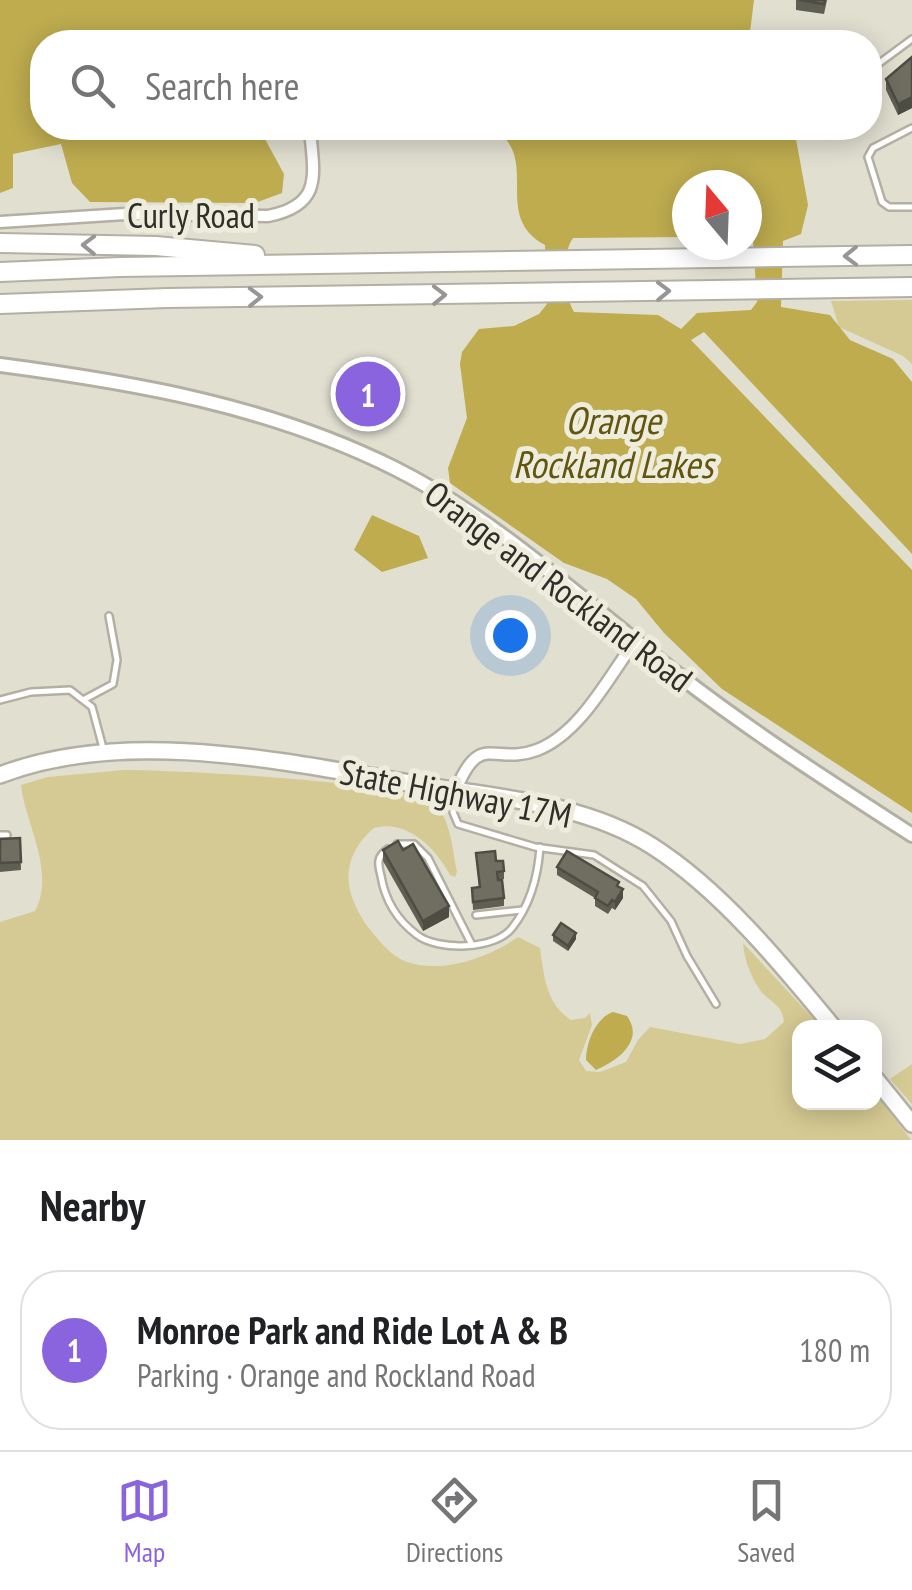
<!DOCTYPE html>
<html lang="en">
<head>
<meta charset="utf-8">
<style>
	:root { --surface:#fff; --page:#f6f6f6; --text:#202124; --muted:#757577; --line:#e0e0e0; --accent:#8a63de }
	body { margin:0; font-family:"PT Sans Narrow",sans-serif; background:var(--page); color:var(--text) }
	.controls { position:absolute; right:30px; bottom:30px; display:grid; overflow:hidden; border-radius:20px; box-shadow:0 5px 25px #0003 }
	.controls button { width:90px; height:90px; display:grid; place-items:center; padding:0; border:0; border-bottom:2px solid var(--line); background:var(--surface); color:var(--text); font:50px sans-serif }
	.compass { position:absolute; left:672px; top:170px; width:90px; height:90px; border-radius:50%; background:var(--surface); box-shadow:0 5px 25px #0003; rotate:341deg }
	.you { position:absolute; left:510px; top:635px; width:35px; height:35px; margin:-25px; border:8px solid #fff; border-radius:50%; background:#1a73e8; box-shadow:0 0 0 15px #1a73e833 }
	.badge { display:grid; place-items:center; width:65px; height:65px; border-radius:50%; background:var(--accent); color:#fff; font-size:32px; font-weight:700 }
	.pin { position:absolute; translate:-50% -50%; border:5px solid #fff; box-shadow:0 2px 10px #0006 }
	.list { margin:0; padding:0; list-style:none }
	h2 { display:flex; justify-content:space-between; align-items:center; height:130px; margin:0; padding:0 40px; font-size:42px }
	h2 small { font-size:32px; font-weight:400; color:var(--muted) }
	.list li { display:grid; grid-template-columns:65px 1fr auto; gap:30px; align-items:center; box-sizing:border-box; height:160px; margin:0 20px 20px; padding:0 20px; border:2px solid var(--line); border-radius:40px }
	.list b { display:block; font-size:38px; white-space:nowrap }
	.list p { margin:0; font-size:32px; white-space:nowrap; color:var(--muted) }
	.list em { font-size:32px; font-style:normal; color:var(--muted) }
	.icon { flex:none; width:55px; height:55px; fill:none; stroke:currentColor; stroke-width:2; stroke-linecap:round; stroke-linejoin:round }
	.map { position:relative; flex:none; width:912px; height:1140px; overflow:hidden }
	.search { position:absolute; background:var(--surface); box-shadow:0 5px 25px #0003; left:30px; right:30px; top:30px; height:110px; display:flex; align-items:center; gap:25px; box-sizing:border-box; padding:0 35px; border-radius:40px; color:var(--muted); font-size:38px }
	.sheet { height:310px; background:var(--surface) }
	nav { display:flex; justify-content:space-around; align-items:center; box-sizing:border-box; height:140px; border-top:2px solid var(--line); background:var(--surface); font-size:28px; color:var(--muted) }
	nav a { display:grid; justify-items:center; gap:5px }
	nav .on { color:var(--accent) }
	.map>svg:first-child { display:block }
	.green { fill:#d5ca93 }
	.water { fill:#beac4f; fill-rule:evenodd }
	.pier { fill:#e1dfd0 }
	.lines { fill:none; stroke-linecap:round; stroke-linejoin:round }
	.service-casing { stroke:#b3b0a3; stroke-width:10 }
	.minor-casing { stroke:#b3b0a3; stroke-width:15 }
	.tertiary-casing { stroke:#b3b0a3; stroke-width:18 }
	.primary-casing { stroke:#b3b0a3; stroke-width:20 }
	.motorway-casing { stroke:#b3b0a3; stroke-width:22 }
	.service { stroke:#fff; stroke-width:5 }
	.minor { stroke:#fff; stroke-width:10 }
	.tertiary { stroke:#fff; stroke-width:12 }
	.primary { stroke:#fff; stroke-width:15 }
	.motorway { stroke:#fff; stroke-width:18 }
	.wall { fill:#605f53 }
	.shaded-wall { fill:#4e4d44 }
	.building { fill:#706e61; stroke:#4e4d44; stroke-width:2.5 }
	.oneway { stroke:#979694 }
	.labels { text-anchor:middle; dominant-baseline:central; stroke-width:10; stroke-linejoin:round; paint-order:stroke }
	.street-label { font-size:35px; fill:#2f2e28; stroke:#eeecdd }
	.water-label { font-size:38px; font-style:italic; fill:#62560e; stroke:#eeecdd }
</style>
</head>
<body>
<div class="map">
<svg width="912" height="1140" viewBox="0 0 912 1140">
	<rect width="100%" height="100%" fill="#e1dfd0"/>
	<g class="green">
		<path d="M912,300v64l-9,-8 -64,-29 -8,-26z"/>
		<path d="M124,770c44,0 293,11 313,36 14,16 16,47 20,66l-2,5 -5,-2c-14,-26 -42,-56 -76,-47 -37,32 -30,68 -3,103 10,12 20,25 36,31 36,12 81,-4 111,-25l22,11c4,28 6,56 31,72l14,-2 5,-5 2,12 -13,35 7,11 14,1 26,-10 12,-22 12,-13 90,17 25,-5 19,-17c-2,-19 -14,-19 -24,-32 -9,-13 -16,-31 -17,-47l78,84 -21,1v74h74l1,-9 36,47h-911v-218l35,-11c21,-39 -10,-88 -14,-126l27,-8z"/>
		<path d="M912,1064v40l-22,-25z"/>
	</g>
	<g class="water">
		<path d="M0,0h754l-4,32 5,10h-713v86h217l25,46 -2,19 -27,10 -165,-1 -18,-19 -11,-39 -48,10v34l-13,5z"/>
		<path d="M492,128h302l14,77 -7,29 -18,7 -2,66 49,8 20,25 43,19 19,23v172l-208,-222 -13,8 221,230v243l-190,-124 -58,-56 -28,-34 -29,-20 -43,-16 -114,-80 -2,-15 19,-50 -7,-54 2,-12 17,-23 35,-3 25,-12 8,-10 -2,-59c-55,-30 -2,-88 -53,-117zM687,185h60v54l6,1 4,62 -6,8 -54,3 -16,16 -23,-14 -84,-3c-10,-17 -13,-58 -1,-74l114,-1z"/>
		<path d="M372,515l47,21 9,22 -46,14 -28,-22z"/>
		<path d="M613,1012l14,4c18,25 -10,45 -31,54l-10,-10c0,-18 10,-42 27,-48z"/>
	</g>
	<path class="pier" d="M540,250h32l2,52 -33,1 2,-36 -4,-1z"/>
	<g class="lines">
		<defs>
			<g id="service">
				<path d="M870,70l42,-31"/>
				<path d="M912,128l-39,20 -5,9 14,45 7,5h23"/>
				<path d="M85,699l28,-15 4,-24 -8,-44"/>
				<path d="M0,700l31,-8 39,-2 22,17 11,41"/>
				<path d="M455,793l-2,19 5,12 77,23 59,8 49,31 28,35 16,35 29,48"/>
				<path d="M0,835h7"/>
				<path d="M397,844h17l14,14 44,87"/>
				<path d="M388,849c-12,8 -10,15 -7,27 4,24 16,44 36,59 21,16 78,15 95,-7 19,-24 26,-52 28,-81"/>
				<path d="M476,915l46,-5"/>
			</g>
			<g id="minor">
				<path d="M0,222l125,-8 143,2c55,-11 46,-41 42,-86"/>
				<path d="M456,790c24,-60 38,-24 81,-40 44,-17 72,-74 99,-110"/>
			</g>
			<path id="tertiary" d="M0,365c137,18 269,41 394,103 106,53 193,137 287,209 74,57 152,107 231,158"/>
			<g id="primary">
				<path d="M0,775c130,-50 294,-11 427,11 75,12 159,18 225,60 69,44 130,119 182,182"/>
				<path d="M874,1077l38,47"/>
			</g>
			<g id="motorway">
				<path d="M0,243l156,3 99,9"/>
				<path d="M0,272l120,-5 792,-12"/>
				<path d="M0,304l167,-6 745,-11"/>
			</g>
		</defs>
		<use href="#service" class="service-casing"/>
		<use href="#minor" class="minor-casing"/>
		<use href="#tertiary" class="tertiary-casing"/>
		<use href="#primary" class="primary-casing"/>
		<use href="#motorway" class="motorway-casing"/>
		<use href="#service" class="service"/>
		<use href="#minor" class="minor"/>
		<use href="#tertiary" class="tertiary"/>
		<use href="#primary" class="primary"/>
		<use href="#motorway" class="motorway"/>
	</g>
	<g class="wall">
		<path d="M796,0h31l-3,14 -28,-4z"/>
		<path d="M912,57v51l-14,7 -12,-25v-11z"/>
		<path d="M20,838l1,32 -21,2v-33z"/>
		<path d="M383,850l66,67 -26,14 -40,-70z"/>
		<path d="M476,853l20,8 8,10v8l-6,1 6,18v8l-31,4 -1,-22 7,-1z"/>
		<path d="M557,867l62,20 4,11 -8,12 -3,-2 -4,6 -13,-8v-8l-38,-23z"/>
		<path d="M553,935l23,4 -8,12 -15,-10z"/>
	</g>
	<g class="shaded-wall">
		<path d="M912,97v11l-14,7v-11z"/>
		<path d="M623,889v9l-8,12v-8z"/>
		<path d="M449,906v11l-26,14v-10z"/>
		<path d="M576,933v6l-8,12v-5z"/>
	</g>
	<g class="building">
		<path d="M799,0h26l-1,4z"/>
		<path d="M912,57v40l-14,7 -12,-25z"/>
		<path d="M20,838l1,24 -21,1v-24z"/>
		<path d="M398,841l5,9 10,-6 36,62 -26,15 -40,-71z"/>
		<path d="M495,851l1,10h7l1,10 -7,1 1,8h4l2,18 -31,4 -1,-14 8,-1 -4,-34z"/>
		<path d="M567,851l52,31 -2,4 6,3 -8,13 -3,-2 -4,6 -13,-8 3,-6 -41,-25z"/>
		<path d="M561,923l15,10 -8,13 -15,-11z"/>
	</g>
	<defs><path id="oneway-chevron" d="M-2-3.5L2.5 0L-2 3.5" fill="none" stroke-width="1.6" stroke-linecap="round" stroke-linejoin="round" transform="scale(2.5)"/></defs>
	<g class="oneway">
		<use href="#oneway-chevron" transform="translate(89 245) rotate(-179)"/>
		<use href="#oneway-chevron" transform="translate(851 256) rotate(179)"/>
		<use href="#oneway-chevron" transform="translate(663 291) rotate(-1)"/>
		<use href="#oneway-chevron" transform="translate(439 295) rotate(-1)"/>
		<use href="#oneway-chevron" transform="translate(255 297) rotate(-1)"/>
	</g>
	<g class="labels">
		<g class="street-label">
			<text x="191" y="215">Curly Road</text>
			<text transform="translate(559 586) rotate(37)">Orange and Rockland Road</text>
			<text transform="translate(456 793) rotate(11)">State Highway 17M</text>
		</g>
		<g class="water-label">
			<text x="613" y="419">Orange<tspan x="613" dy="44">Rockland Lakes</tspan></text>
		</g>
	</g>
</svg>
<div class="controls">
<button><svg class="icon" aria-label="layers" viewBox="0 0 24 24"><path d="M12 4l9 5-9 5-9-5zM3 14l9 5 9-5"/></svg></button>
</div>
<svg class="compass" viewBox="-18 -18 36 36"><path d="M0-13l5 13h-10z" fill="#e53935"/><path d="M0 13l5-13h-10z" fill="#757577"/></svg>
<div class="you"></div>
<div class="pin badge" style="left:368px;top:394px">1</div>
<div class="search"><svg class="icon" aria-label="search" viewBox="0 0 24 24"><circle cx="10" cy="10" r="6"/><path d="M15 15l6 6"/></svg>Search here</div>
</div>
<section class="sheet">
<h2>Nearby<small></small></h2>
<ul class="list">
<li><span class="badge">1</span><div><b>Monroe Park and Ride Lot A &amp; B</b><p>Parking · Orange and Rockland Road</p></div><em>180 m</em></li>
</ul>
</section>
<nav>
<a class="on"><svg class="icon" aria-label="map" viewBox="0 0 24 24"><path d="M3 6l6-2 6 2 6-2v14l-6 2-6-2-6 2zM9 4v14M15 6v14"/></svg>Map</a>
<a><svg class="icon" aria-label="directions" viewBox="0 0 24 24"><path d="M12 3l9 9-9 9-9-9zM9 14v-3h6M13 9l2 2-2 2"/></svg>Directions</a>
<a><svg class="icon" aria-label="saved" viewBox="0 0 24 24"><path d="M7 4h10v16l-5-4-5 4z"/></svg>Saved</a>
</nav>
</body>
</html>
